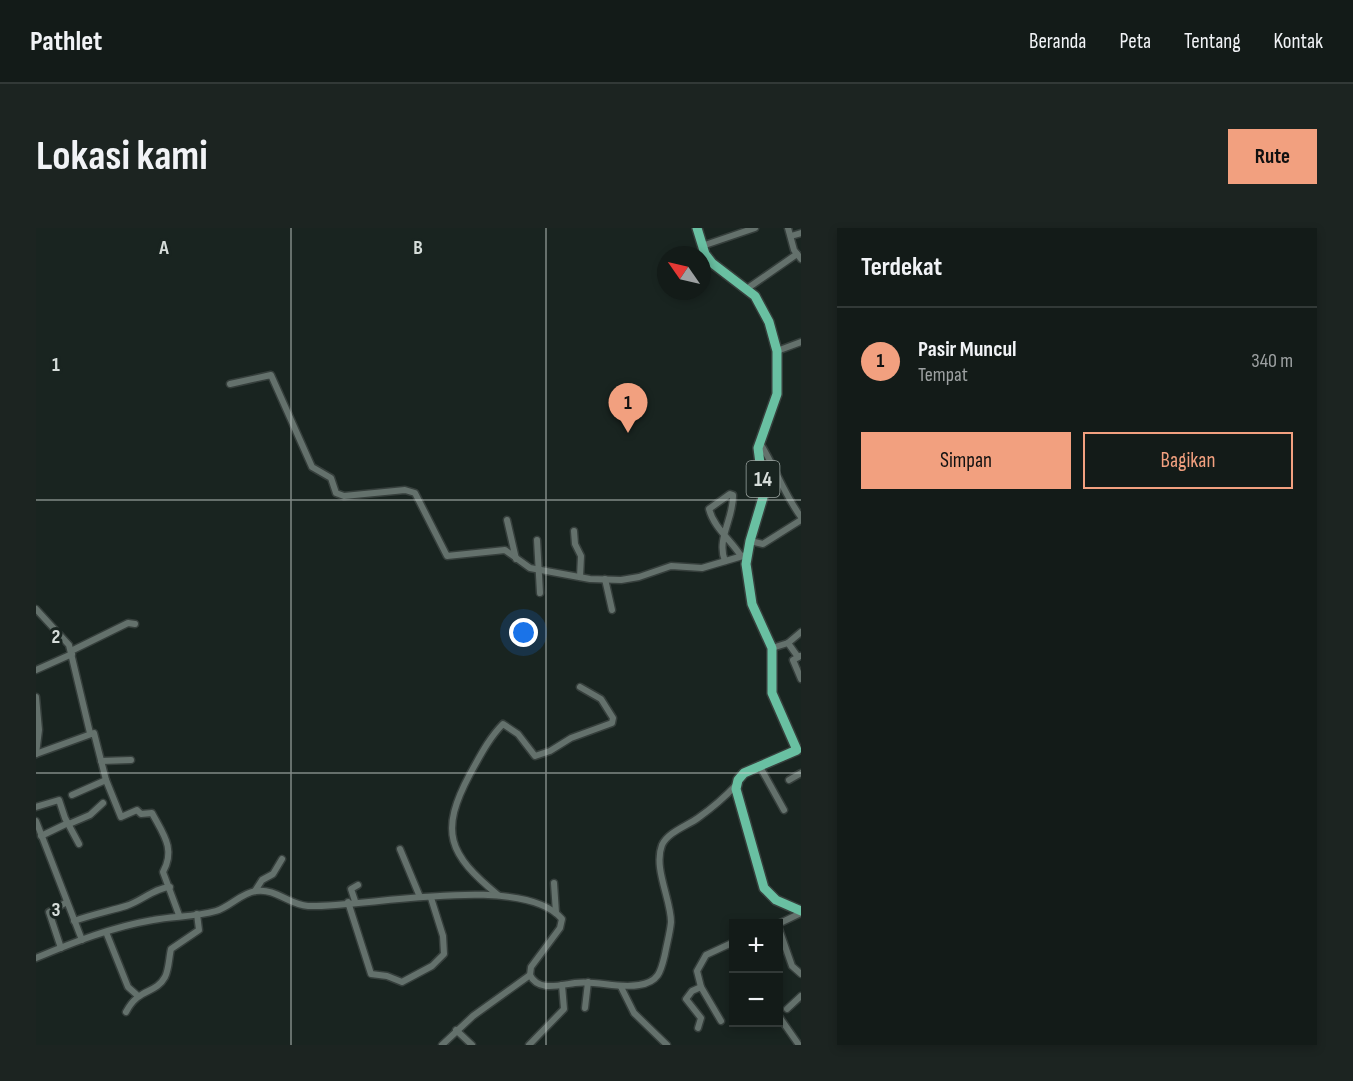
<!DOCTYPE html>
<html lang="id">
<head>
<meta charset="utf-8">
<style>
	:root { --surface:#131b18; --page:#1c2421; --text:#f1f3f6; --muted:#9da1a2; --line:#323937; --accent:#f2a07f }
	body { margin:0; font-family:"Sofia Sans Condensed",sans-serif; background:var(--page); color:var(--text) }
	.controls { position:absolute; right:18px; bottom:18px; display:grid; overflow:hidden; border-radius:0px; box-shadow:0 3px 9px #0003 }
	.controls button { width:54px; height:54px; display:grid; place-items:center; padding:0; border:0; border-bottom:2px solid var(--line); background:var(--surface); color:var(--text); font:30px sans-serif }
	.compass { position:absolute; left:621px; top:18px; width:54px; height:54px; border-radius:50%; background:var(--surface); box-shadow:0 3px 9px #0003; rotate:304deg }
	.you { position:absolute; left:488px; top:405px; width:21px; height:21px; margin:-15px; border:4px solid #fff; border-radius:50%; background:#1a73e8; box-shadow:0 0 0 9px #1a73e833 }
	.badge { display:grid; place-items:center; width:39px; height:39px; border-radius:50%; background:var(--accent); color:#111; font-size:20px; font-weight:700 }
	.pin { position:absolute; translate:-50% -50px; filter:drop-shadow(0 2px 3px #0008) }
	.pin::after { content:''; position:absolute; top:32px; width:21px; height:18px; background:inherit; clip-path:polygon(0 0,100% 0,50% 100%) }
	.list { margin:0; padding:0; list-style:none }
	h2 { display:flex; justify-content:space-between; align-items:center; height:78px; margin:0; padding:0 24px; font-size:26px }
	h2 small { font-size:20px; font-weight:400; color:var(--muted) }
	.list li { display:grid; grid-template-columns:39px 1fr auto; gap:18px; align-items:center; box-sizing:border-box; height:108px; padding:0 24px; border-top:2px solid var(--line) }
	.list b { display:block; font-size:22px; white-space:nowrap }
	.list p { margin:0; font-size:20px; white-space:nowrap; color:var(--muted) }
	.list em { font-size:20px; font-style:normal; color:var(--muted) }
	.actions { display:flex; gap:12px; padding:18px 24px }
	.actions a { flex:1; padding:14px 0; border:2px solid var(--accent); border-radius:0px; text-align:center; font-size:21px; color:var(--accent) }
	.actions .main { background:var(--accent); color:#111 }
	.map { position:relative; flex:none; width:765px; height:817px; overflow:hidden; border-radius:0px }
	header { display:flex; align-items:center; gap:36px; box-sizing:border-box; height:84px; padding:0 30px; background:var(--surface); border-bottom:2px solid var(--line) }
	header strong { font-size:28px }
	nav { display:flex; gap:33px; margin-inline-start:auto; font-size:21px }
	.intro { display:flex; align-items:center; justify-content:space-between; box-sizing:border-box; height:144px; padding:0 36px }
	h1 { margin:0; font-size:42px }
	.button { padding:15px 27px; border-radius:0px; background:var(--accent); color:#111; font-size:21px; font-weight:700 }
	main { display:flex; gap:36px; padding:0 36px }
	aside { flex:1; background:var(--surface); border-radius:0px; box-shadow:0 3px 9px #0003 }
	.map>svg:first-child { display:block }
	.lines { fill:none; stroke-linecap:round; stroke-linejoin:round }
	.minor-casing { stroke:#363f3c; stroke-width:9 }
	.highway-casing { stroke:#363f3c; stroke-width:12 }
	.minor { stroke:#64716c; stroke-width:6 }
	.highway { stroke:#69c0a2; stroke-width:9 }
	.grid { fill:none; stroke:#d6ddda; stroke-width:1.5; stroke-opacity:0.55 }
	.labels { text-anchor:middle; dominant-baseline:central; stroke-width:6; stroke-linejoin:round; paint-order:stroke }
	.shield { fill:#192420; stroke:#9da6a2; stroke-width:1.5 }
	.shield-label { font-size:21px; font-weight:bold; fill:#d6ddda }
	.grid-label { font-size:20px; text-anchor:middle; font-weight:bold; fill:#d6ddda; stroke:#192420; stroke-width:6; stroke-linejoin:round; paint-order:stroke }
</style>
</head>
<body>
<header>
<strong>Pathlet</strong>
<nav><a>Beranda</a><a>Peta</a><a>Tentang</a><a>Kontak</a></nav>
</header>
<div class="intro"><h1>Lokasi kami</h1><a class="button">Rute</a></div>
<main>
<div class="map">
<svg width="765" height="817" viewBox="0 0 765 817">
	<rect width="100%" height="100%" fill="#192420"/>
	<g class="lines">
		<defs>
			<g id="minor">
				<path d="M752,0l6,22 7,9"/>
				<path d="M755,8l10,-3"/>
				<path d="M666,18l53,-18"/>
				<path d="M712,60l49,-34"/>
				<path d="M741,123l24,-9"/>
				<path d="M194,156l41,-9 41,92 19,11 5,15 8,3 61,-6 10,3 32,63 58,-6 25,18 60,11 31,1 18,-3 32,-11 31,2 44,-13"/>
				<path d="M724,215c15,24 24,51 41,74"/>
				<path d="M471,292l9,39"/>
				<path d="M538,303l1,13 6,12 -1,21"/>
				<path d="M501,312l3,53"/>
				<path d="M714,313l13,3 38,-24"/>
				<path d="M689,333c-9,-22 9,-43 8,-66l-3,-1 -21,15c5,19 22,31 32,47"/>
				<path d="M569,351l7,31"/>
				<path d="M0,381l33,36 21,88"/>
				<path d="M752,415l13,-11"/>
				<path d="M736,420l16,-5 10,14"/>
				<path d="M35,423l57,-28 7,1"/>
				<path d="M764,428l-7,4 8,19"/>
				<path d="M0,442l36,-16"/>
				<path d="M0,469l3,33 -3,24"/>
				<path d="M0,526l58,-21 12,47"/>
				<path d="M65,533l30,-1"/>
				<path d="M723,537l25,45"/>
				<path d="M753,552l12,-7"/>
				<path d="M36,567l34,-15 15,37 16,-7 4,4 11,-1c11,21 24,36 11,59l16,43"/>
				<path d="M0,579l23,-7 6,18 14,26"/>
				<path d="M0,593l46,119"/>
				<path d="M33,596l21,-9 13,-12"/>
				<path d="M5,608l27,-13"/>
				<path d="M364,621l20,48"/>
				<path d="M518,655l2,30"/>
				<path d="M219,663l7,-11 11,-6 9,-15"/>
				<path d="M462,667c-50,-41 -59,-63 -28,-121 10,-18 19,-36 33,-50l15,10 17,22 15,-5 21,-13 41,-15 1,-5 -12,-19 -21,-12"/>
				<path d="M319,673l-4,-12 7,-4"/>
				<path d="M312,674l23,72 16,2 15,6 30,-16 12,-12 -1,-18 -12,-38"/>
				<path d="M38,693c17,-6 35,-10 52,-15 16,-5 28,-18 44,-19"/>
				<path d="M742,696l23,-11"/>
				<path d="M742,698l14,40 9,8"/>
				<path d="M70,704l22,55 9,8"/>
				<path d="M25,720l-12,-36 18,-10"/>
				<path d="M0,730c38,-16 76,-31 117,-38 20,-4 43,-3 63,-9 14,-4 25,-18 40,-20 20,-3 33,14 52,15 56,2 215,-34 254,13l-2,9 -29,39 -1,8c8,17 30,10 45,8 22,-3 42,6 64,2 20,-3 22,-14 26,-31 2,-11 5,-21 6,-32 0,-23 -18,-54 -9,-77 6,-13 25,-19 36,-27 14,-10 27,-21 38,-33"/>
				<path d="M585,759l13,26 33,32"/>
				<path d="M549,780l3,-26"/>
				<path d="M751,781l14,-13"/>
				<path d="M90,784c13,-25 29,-17 39,-35 4,-8 4,-20 6,-28l28,-19 -2,-16"/>
				<path d="M742,787l21,30"/>
				<path d="M685,793l-20,-34 -4,-16 9,-16 28,-13"/>
				<path d="M662,800l3,-10 -15,-19 6,-8 9,-4"/>
				<path d="M420,802l16,15"/>
				<path d="M406,817l31,-29 57,-41"/>
				<path d="M493,817l35,-36 -2,-24"/>
			</g>
			<path id="highway" d="M661,0l8,26 7,9 43,33 14,26 8,29v43l-19,54 6,46 -14,47 -4,23 6,40 20,44v45l25,57 -53,23 -6,7 -2,9 28,99 12,12 25,11"/>
		</defs>
		<use href="#minor" class="minor-casing"/>
		<use href="#highway" class="highway-casing"/>
		<use href="#minor" class="minor"/>
		<use href="#highway" class="highway"/>
	</g>
	<path class="grid" d="M255,0v817M510,0v817M0,272h765M0,545h765"/>
	<g class="labels">
		<rect class="shield" x="710.5" y="233" width="33" height="36" rx="4.5"/>
		<g class="shield-label">
			<text x="727" y="251">14</text>
		</g>
	</g>
	<g class="grid-label">
		<text x="128" y="26">A</text>
		<text x="382" y="26">B</text>
		<text x="20" y="143">1</text>
		<text x="20" y="415">2</text>
		<text x="20" y="688">3</text>
	</g>
</svg>
<div class="controls">
<button>+</button>
<button>−</button>
</div>
<svg class="compass" viewBox="-18 -18 36 36"><path d="M0-13l5 13h-10z" fill="#e53935"/><path d="M0 13l5-13h-10z" fill="#9da1a2"/></svg>
<div class="you"></div>
<div class="pin badge" style="left:592px;top:205px">1</div>
</div>
<aside>
<h2>Terdekat<small></small></h2>
<ul class="list">
<li><span class="badge">1</span><div><b>Pasir Muncul</b><p>Tempat</p></div><em>340 m</em></li>
</ul>
<div class="actions"><a class="main">Simpan</a><a>Bagikan</a></div>
</aside>
</main>
</body>
</html>
